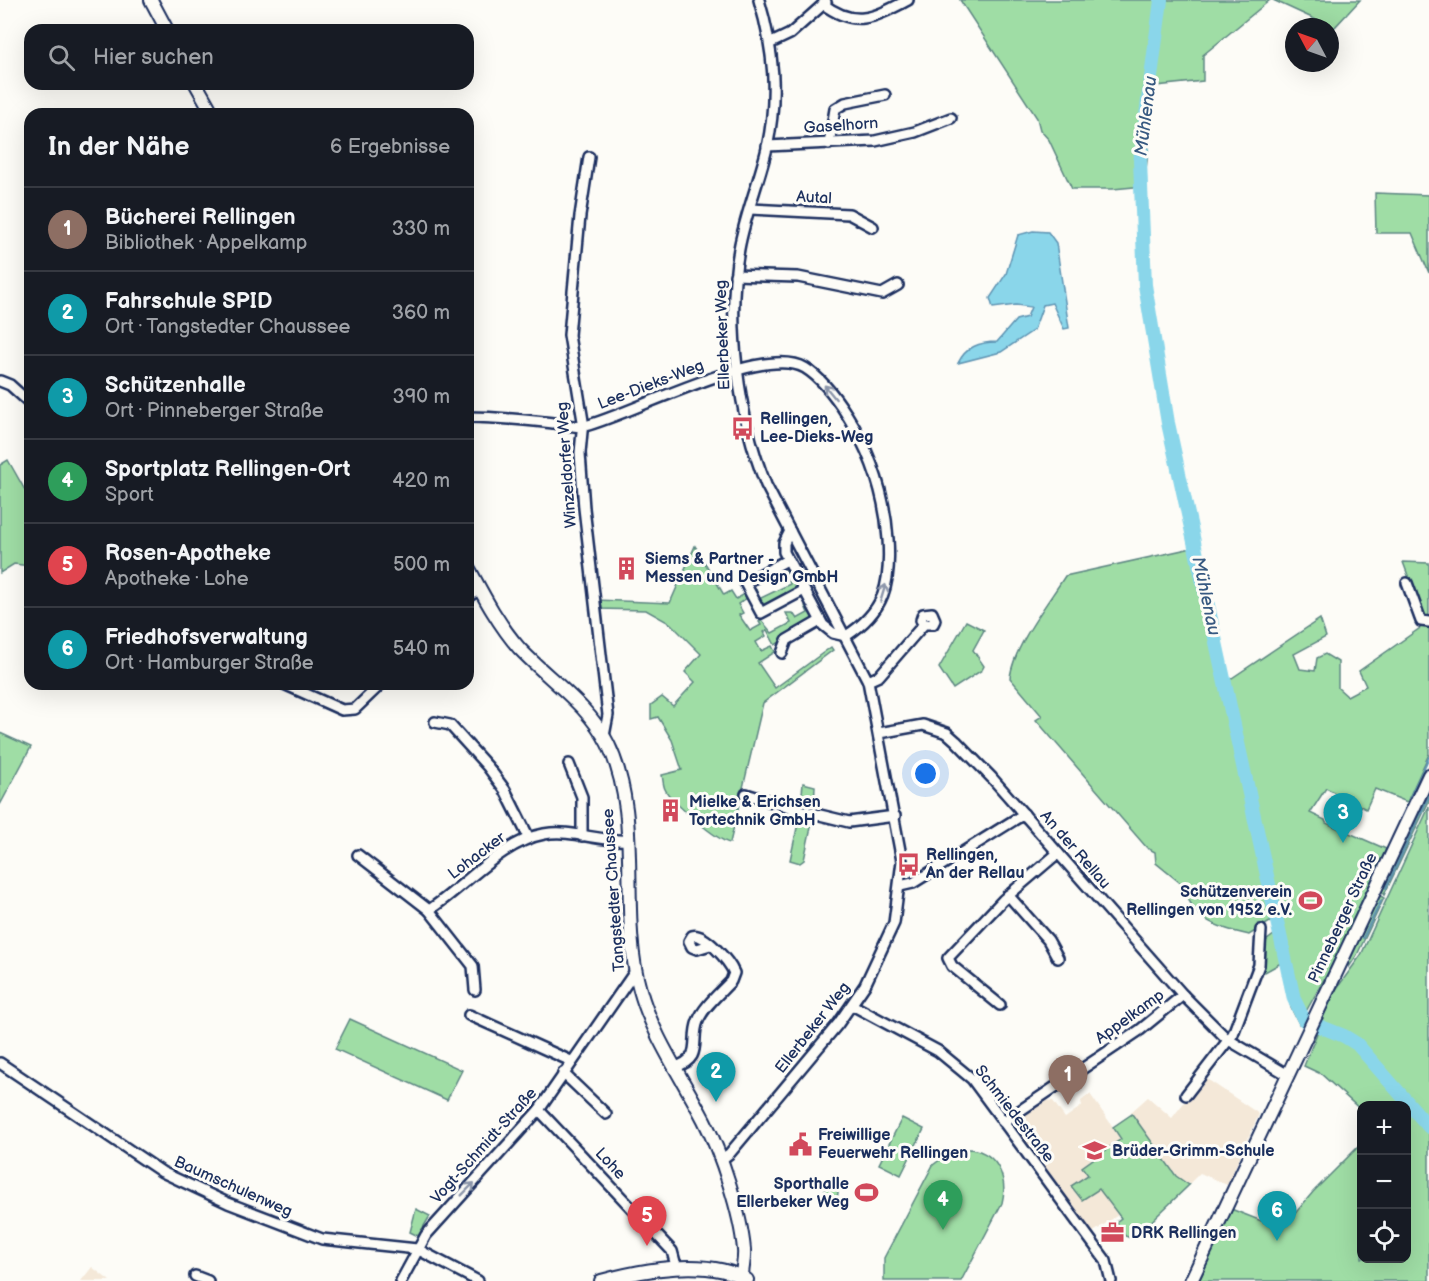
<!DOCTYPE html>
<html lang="de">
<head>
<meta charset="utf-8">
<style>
	:root { --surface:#171b24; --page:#242831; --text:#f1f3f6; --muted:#9ea1a6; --line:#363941; --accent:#d1495b }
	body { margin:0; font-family:"Balsamiq Sans",sans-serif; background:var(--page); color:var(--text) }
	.controls { position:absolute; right:18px; bottom:18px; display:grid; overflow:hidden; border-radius:12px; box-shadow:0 6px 24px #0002 }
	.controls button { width:54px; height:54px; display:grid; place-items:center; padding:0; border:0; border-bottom:2px solid var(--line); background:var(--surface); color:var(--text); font:30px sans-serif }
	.compass { position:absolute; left:1285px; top:18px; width:54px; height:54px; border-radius:50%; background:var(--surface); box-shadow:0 6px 24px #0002; rotate:311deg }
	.you { position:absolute; left:926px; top:774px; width:21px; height:21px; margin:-15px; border:4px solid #fff; border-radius:50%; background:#1a73e8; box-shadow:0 0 0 9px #1a73e833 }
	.badge { display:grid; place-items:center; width:39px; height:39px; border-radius:50%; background:var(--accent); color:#fff; font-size:20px; font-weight:700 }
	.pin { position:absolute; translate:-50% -50px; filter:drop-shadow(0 2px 3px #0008) }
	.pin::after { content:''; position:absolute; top:32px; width:21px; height:18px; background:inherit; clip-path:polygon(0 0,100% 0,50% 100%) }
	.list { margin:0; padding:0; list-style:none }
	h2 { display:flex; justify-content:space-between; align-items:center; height:78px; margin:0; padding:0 24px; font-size:26px }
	h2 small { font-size:20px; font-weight:400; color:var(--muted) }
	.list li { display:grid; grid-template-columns:39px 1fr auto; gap:18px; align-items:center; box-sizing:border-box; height:84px; padding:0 24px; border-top:2px solid var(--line) }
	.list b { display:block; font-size:22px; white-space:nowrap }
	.list p { margin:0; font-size:20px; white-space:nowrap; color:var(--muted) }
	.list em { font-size:20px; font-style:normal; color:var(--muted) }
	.icon { flex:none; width:33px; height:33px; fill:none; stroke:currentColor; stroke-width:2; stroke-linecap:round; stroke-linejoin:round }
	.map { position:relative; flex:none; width:1429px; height:1281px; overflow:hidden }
	.search { position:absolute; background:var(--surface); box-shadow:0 6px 24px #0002; left:24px; top:24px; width:450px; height:66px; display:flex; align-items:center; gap:15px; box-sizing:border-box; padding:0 21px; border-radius:18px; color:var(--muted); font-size:22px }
	.panel { position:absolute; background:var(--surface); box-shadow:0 6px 24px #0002; left:24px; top:108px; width:450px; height:582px; border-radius:18px }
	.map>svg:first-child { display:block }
	.built { fill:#f4e8d8 }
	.green { fill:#9fdda5; stroke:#5d8682; stroke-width:1.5 }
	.water { fill:#8ad6ea; stroke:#5e93b2; stroke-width:1.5 }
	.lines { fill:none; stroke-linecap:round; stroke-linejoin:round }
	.stream { stroke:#5e93b2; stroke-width:2 }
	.river { stroke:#8ad6ea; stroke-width:14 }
	.minor-casing { stroke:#1b2f5e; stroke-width:14 }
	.major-casing { stroke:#1b2f5e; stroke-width:16 }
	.minor { stroke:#fdfcf7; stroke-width:9 }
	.major { stroke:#fdfcf7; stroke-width:12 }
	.oneway { stroke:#8c96aa }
	.labels { text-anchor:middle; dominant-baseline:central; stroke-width:6; stroke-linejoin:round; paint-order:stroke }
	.street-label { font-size:16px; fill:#1b2f5e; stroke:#fdfcf7 }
	.poi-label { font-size:16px; font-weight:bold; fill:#1b2f5e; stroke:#fdfcf7; text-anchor:start }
	.water-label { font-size:18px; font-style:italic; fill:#375981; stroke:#fdfcf7 }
</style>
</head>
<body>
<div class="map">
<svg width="1429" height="1281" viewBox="0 0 1429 1281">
	<rect width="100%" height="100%" fill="#fdfcf7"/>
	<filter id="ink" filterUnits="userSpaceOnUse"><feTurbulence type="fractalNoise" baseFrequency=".0167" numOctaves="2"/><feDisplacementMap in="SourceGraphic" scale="12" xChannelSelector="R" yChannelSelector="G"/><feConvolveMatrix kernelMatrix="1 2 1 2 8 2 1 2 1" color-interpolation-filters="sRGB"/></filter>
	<g filter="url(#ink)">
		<g class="built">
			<path d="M1204,1077l55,37 -32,71 -27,-12 -67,66 -8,-3 -9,-14 5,-4 -3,-3 -26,18 -83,-110 35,-23 9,1 12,17 17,-12 -1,-5 9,-7 23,33 19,-13 -1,-2 17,-15 24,21z"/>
			<path d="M92,1267l18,14h-29z"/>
		</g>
		<g class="green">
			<path d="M960,0h310l-67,55v26l-47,5 -12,100 -31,3h-41l-23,-49 -9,-10 -3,-12z"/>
			<path d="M1273,0h87l-26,28z"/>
			<path d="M1375,193l54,2v78l-17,-40h-36z"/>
			<path d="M8,460l22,39v67l-16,-2 -14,9v-108z"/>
			<path d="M695,546l29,49 7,-4 5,8 9,-5 -4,-8 3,-2 6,12 -12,8 5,9 -4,2 11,16 11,-6 -2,-3 3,-1 10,12 19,-10 -5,-10h7l4,6 11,-6 -3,-7 4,-2 7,14 -2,5 -39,22 -8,-15 -3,2 2,4 -10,6 5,9 11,-5 3,6 -17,11 17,25 56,-41 2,3 -70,53 -33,140c-12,-2 -60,-42 -65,-54 -2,-4 -2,-10 -3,-14l20,-5 -10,-30 -14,-23 -7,2v-14l11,-8 11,9 22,-24 -10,-10 16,-18 -30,-30 -25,-14 -48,-1 -1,-9 73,3z"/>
			<path d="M1192,548l59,275 6,-2 -31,-139 94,-63 6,18 -32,17 6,15 15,2 2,-13 8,-4 13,8v26l9,8 19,-10 -7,-15 67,-47h3v130l-22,48 -32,-13 -9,20 -40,-21 -16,25 15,7 1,3 60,26 -54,116 -33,59 -8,-16 -10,-45 -16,9 -4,-6 5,-25 9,-7 -2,-14 -24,15c-32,-8 -57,-14 -65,-49l-28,-23 -1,-11 -8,-4 -111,-128 6,-4 -32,-38c3,-31 38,-75 55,-102z"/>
			<path d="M1403,562l26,1v56l-5,-1z"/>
			<path d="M784,564l5,1 10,24 -37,20 -12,-26 3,7 3,-1 3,10 31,-15z"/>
			<path d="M966,621l18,9 -11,20 11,16 -2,4 -29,19 -14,-21z"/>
			<path d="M0,733l31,14 -31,58z"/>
			<path d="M803,783l12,3 -1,23 -13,-4z"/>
			<path d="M1429,783v18l-45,94 -5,-6z"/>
			<path d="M1429,807v474h-230l32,-72 51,20 31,-37 48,-48 1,114h44v-152h-44l-1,4 -40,-36 -17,-8 28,-71 29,-40z"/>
			<path d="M800,814l13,3 -9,43 -4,3 -10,-3z"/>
			<path d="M1379,895l5,3 -27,57 -8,12 -3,-8 30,-63z"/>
			<path d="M350,1019l112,51 -15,30 -112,-51z"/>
			<path d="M1132,1114l44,62 13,9 -56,54 -8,-3 -9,-14 5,-4 -22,-29 -17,11 -11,-14 17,-11 -6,-8 39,-28 -8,-12z"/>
			<path d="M902,1118l22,11 -23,46 -22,-11z"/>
			<path d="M971,1149c27,4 37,30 31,54l-41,78h-77v-23l49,-93 19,-14z"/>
			<circle cx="831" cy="1193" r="7"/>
			<path d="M416,1209l14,7 -12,20 -8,-4z"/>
		</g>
		<path class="water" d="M1033,231l15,1 8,11 13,85 -5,1 -12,-26 -9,2 -9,25 -33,22 -43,11c8,-16 21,-21 39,-21l19,-22 11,-3 4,-10 -15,-2 -23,3 -3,-10 16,-24 12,-39z"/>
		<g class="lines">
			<g class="stream">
				<path d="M1409,799l20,-42"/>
				<path d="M1386,888l43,-92"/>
				<path d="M1363,938l18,-37"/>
				<path d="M1323,1029l2,-5"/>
			</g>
			<path class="river" d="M1161,0l-21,161 5,124 23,138 126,576 10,21 40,16 13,8 72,83"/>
			<defs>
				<g id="minor">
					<path d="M823,4c33,25 52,13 85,-4"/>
					<path d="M771,43l19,-9 36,-32"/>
					<path d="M829,144l6,-35 10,-6 40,-8"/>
					<path d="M767,146l108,-5 40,-9 36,-14"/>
					<path d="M589,157l-9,59 -11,119 14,86 -3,32 4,55 24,207 -4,21"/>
					<path d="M750,209l99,5 24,13"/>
					<path d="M735,275l63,2 84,17 16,-9"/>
					<path d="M0,381l10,4 20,18"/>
					<path d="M468,417c29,0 57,3 86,6 9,1 22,5 31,3 48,-12 178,-83 220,-58 18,11 32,31 42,47 24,38 38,80 41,124 3,45 -3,72 -42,97l-13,-3 -10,-8 -39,-73v-9l6,-12"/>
					<path d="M787,560l-42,23 16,30 43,-23"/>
					<path d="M1407,583l14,38 8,1"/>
					<path d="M468,597l12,-8"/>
					<path d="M782,653l5,-13 33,-19"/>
					<path d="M868,681l11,-5 45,-52h9l2,-4 -3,-7 -9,1 -2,6 3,4"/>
					<path d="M284,684l58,26 13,-1 26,-25"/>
					<path d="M435,722l15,3 38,42 17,23 24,48"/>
					<path d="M879,733l44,-8 24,8 9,8 36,37 191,217 44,44 61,36"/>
					<path d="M569,764l13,33v39"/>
					<path d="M746,794l53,16 50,12 46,-6"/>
					<path d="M358,855l71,55c35,-23 74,-69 115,-76 28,-5 55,8 83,6"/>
					<path d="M900,886l13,-3 111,-69"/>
					<path d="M1008,895l40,45 10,18"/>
					<path d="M429,910l44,56 2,24"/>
					<path d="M852,1005l86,46 34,28 134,182 5,20"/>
					<path d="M1000,1005l-48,-39 -4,-8 55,-58 55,-47"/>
					<path d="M469,1015l102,46"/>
					<path d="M0,1063l162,109 66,31 94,36 95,10 61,32"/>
					<path d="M675,1067c29,-9 15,-26 23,-46 6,-15 22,-28 33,-40l3,-8c-5,-12 -30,-41 -42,-37l-3,5 3,6 5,2 13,-4"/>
					<path d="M563,1073l43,41"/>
					<path d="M1186,1095l47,-61 26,-69 2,-35"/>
					<path d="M539,1110l133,141 3,11 -2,6"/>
					<path d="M1003,1122l137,-92 43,-35"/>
					<path d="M721,1160l9,-7 108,-129 27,-39 29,-62 8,-62 -34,-180 -102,-196c-28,-69 -40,-163 -27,-236 6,-34 20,-67 28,-101 11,-52 7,-98 -8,-148"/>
					<path d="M195,1276l13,5"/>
					<path d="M401,1281l25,-46 113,-125 97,-140"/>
				</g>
				<g id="major">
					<path d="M151,0l16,30"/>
					<path d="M196,84l17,30"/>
					<path d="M468,567c15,28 30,57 51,81 30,32 69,56 89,96 36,73 10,169 32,246 13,47 42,87 64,130 17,33 37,94 40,130 1,9 -2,18 -2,27"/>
					<path d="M601,1281c41,-11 108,-24 146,-1"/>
					<path d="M1191,1281l238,-506"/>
				</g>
			</defs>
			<use href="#minor" class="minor-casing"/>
			<use href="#major" class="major-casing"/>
			<use href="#minor" class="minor"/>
			<use href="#major" class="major"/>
		</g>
		<defs><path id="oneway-shaft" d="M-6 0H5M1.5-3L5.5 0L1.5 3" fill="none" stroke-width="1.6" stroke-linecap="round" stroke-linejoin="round" transform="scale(1.5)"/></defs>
		<g class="oneway">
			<use href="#oneway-shaft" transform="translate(830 392) rotate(-129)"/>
			<use href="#oneway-shaft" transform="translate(883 593) rotate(-73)"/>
			<use href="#oneway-shaft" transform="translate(468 1189) rotate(-45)"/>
		</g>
	</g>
	<defs>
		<symbol id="bus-bare" viewBox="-9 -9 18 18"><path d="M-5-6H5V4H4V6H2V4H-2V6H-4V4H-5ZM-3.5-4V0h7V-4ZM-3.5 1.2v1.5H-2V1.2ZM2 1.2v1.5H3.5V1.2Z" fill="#d1495b" stroke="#fdfcf7" stroke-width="2.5" paint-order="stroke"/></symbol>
		<symbol id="building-bare" viewBox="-9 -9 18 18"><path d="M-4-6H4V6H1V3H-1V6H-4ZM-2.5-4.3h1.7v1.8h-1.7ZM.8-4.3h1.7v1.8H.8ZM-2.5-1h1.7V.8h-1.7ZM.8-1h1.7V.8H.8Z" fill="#d1495b" stroke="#fdfcf7" stroke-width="2.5" paint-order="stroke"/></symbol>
		<symbol id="stadium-bare" viewBox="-9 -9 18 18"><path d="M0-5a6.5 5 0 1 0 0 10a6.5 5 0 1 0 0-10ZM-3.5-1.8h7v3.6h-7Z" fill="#d1495b" stroke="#fdfcf7" stroke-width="2.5" paint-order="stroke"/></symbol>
		<symbol id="civic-bare" viewBox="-9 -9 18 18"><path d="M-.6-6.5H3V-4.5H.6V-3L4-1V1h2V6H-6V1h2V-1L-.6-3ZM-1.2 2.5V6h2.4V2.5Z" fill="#d1495b" stroke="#fdfcf7" stroke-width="2.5" paint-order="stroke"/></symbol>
		<symbol id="school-bare" viewBox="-9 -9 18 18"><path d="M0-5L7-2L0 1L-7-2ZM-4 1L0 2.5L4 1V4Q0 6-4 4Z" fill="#d1495b" stroke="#fdfcf7" stroke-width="2.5" paint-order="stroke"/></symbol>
		<symbol id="office-bare" viewBox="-9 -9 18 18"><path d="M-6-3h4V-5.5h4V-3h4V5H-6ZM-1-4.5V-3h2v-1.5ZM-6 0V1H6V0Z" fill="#d1495b" stroke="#fdfcf7" stroke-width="2.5" paint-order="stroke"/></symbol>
	</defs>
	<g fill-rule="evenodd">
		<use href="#bus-bare" x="726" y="412" width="33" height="33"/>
		<use href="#building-bare" x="610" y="552" width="33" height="33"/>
		<use href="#building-bare" x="654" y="794" width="33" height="33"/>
		<use href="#bus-bare" x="892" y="848" width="33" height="33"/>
		<use href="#stadium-bare" x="1294" y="884" width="33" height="33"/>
		<use href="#civic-bare" x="784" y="1128" width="33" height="33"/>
		<use href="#school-bare" x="1078" y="1134" width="33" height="33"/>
		<use href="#stadium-bare" x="850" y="1176" width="33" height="33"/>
		<use href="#office-bare" x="1096" y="1216" width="33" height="33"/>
	</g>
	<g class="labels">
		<g class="street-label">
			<text transform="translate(841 126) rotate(-4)">Gaselhorn</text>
			<text transform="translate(814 198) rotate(3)">Autal</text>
			<text transform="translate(723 335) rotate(-92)">Ellerbeker Weg</text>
			<text transform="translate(651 385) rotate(-21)">Lee-Dieks-Weg</text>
			<text transform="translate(567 465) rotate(-94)">Winzeldorfer Weg</text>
			<text transform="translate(1075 850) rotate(49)">An der Rellau</text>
			<text transform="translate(477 856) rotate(-37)">Lohacker</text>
			<text transform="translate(614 890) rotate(-94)">Tangstedter Chaussee</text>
			<text transform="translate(1343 918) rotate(-65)">Pinneberger Straße</text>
			<text transform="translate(1130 1017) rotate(-36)">Appelkamp</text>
			<text transform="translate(813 1028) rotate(-52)">Ellerbeker Weg</text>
			<text transform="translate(1014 1114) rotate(52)">Schmiedestraße</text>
			<text transform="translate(484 1146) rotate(-48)">Vogt-Schmidt-Straße</text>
			<text transform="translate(610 1164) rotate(47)">Lohe</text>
			<text transform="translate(233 1187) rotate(24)">Baumschulenweg</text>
		</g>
		<g class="poi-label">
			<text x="760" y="419">Rellingen,<tspan x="760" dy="18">Lee-Dieks-Weg</tspan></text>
			<text x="645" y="559">Siems &amp; Partner -<tspan x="645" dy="18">Messen und Design GmbH</tspan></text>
			<text x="689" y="802">Mielke &amp; Erichsen<tspan x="689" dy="18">Tortechnik GmbH</tspan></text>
			<text x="926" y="855">Rellingen,<tspan x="926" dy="18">An der Rellau</tspan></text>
			<text x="1292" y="892" text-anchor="end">Schützenverein<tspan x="1292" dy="18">Rellingen von 1952 e.V.</tspan></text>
			<text x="818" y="1135">Freiwillige<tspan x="818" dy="18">Feuerwehr Rellingen</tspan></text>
			<text x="1112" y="1151">Brüder-Grimm-Schule</text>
			<text x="849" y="1184" text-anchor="end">Sporthalle<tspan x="849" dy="18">Ellerbeker Weg</tspan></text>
			<text x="1131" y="1233">DRK Rellingen</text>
		</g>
		<g class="water-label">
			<text transform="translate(1146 116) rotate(-83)">Mühlenau</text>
			<text transform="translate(1206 596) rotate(78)">Mühlenau</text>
		</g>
	</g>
</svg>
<div class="controls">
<button>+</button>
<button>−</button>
<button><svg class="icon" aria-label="locate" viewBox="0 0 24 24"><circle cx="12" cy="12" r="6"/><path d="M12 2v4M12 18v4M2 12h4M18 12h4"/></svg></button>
</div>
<svg class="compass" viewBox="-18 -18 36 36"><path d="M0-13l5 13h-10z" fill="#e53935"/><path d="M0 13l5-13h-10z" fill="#9ea1a6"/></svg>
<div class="you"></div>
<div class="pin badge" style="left:1068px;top:1105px;background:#8d6e63">1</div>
<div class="pin badge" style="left:716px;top:1102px;background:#0f9aa8">2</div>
<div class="pin badge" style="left:1343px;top:843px;background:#0f9aa8">3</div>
<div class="pin badge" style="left:943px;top:1230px;background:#2e9e5b">4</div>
<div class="pin badge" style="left:647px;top:1246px;background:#e0444e">5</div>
<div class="pin badge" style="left:1277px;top:1241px;background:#0f9aa8">6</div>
<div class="search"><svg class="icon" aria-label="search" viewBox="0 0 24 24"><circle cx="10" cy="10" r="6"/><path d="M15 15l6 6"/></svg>Hier suchen</div>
<section class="panel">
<h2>In der Nähe<small>6 Ergebnisse</small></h2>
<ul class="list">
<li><span class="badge" style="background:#8d6e63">1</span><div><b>Bücherei Rellingen</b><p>Bibliothek · Appelkamp</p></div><em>330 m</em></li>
<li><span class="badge" style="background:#0f9aa8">2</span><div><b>Fahrschule SPID</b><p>Ort · Tangstedter Chaussee</p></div><em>360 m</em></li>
<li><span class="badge" style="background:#0f9aa8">3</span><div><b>Schützenhalle</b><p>Ort · Pinneberger Straße</p></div><em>390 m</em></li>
<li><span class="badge" style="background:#2e9e5b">4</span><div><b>Sportplatz Rellingen-Ort</b><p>Sport</p></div><em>420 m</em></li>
<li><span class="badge" style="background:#e0444e">5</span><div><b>Rosen-Apotheke</b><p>Apotheke · Lohe</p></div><em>500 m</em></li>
<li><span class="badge" style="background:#0f9aa8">6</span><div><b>Friedhofsverwaltung</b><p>Ort · Hamburger Straße</p></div><em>540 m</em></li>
</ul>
</section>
</div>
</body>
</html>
